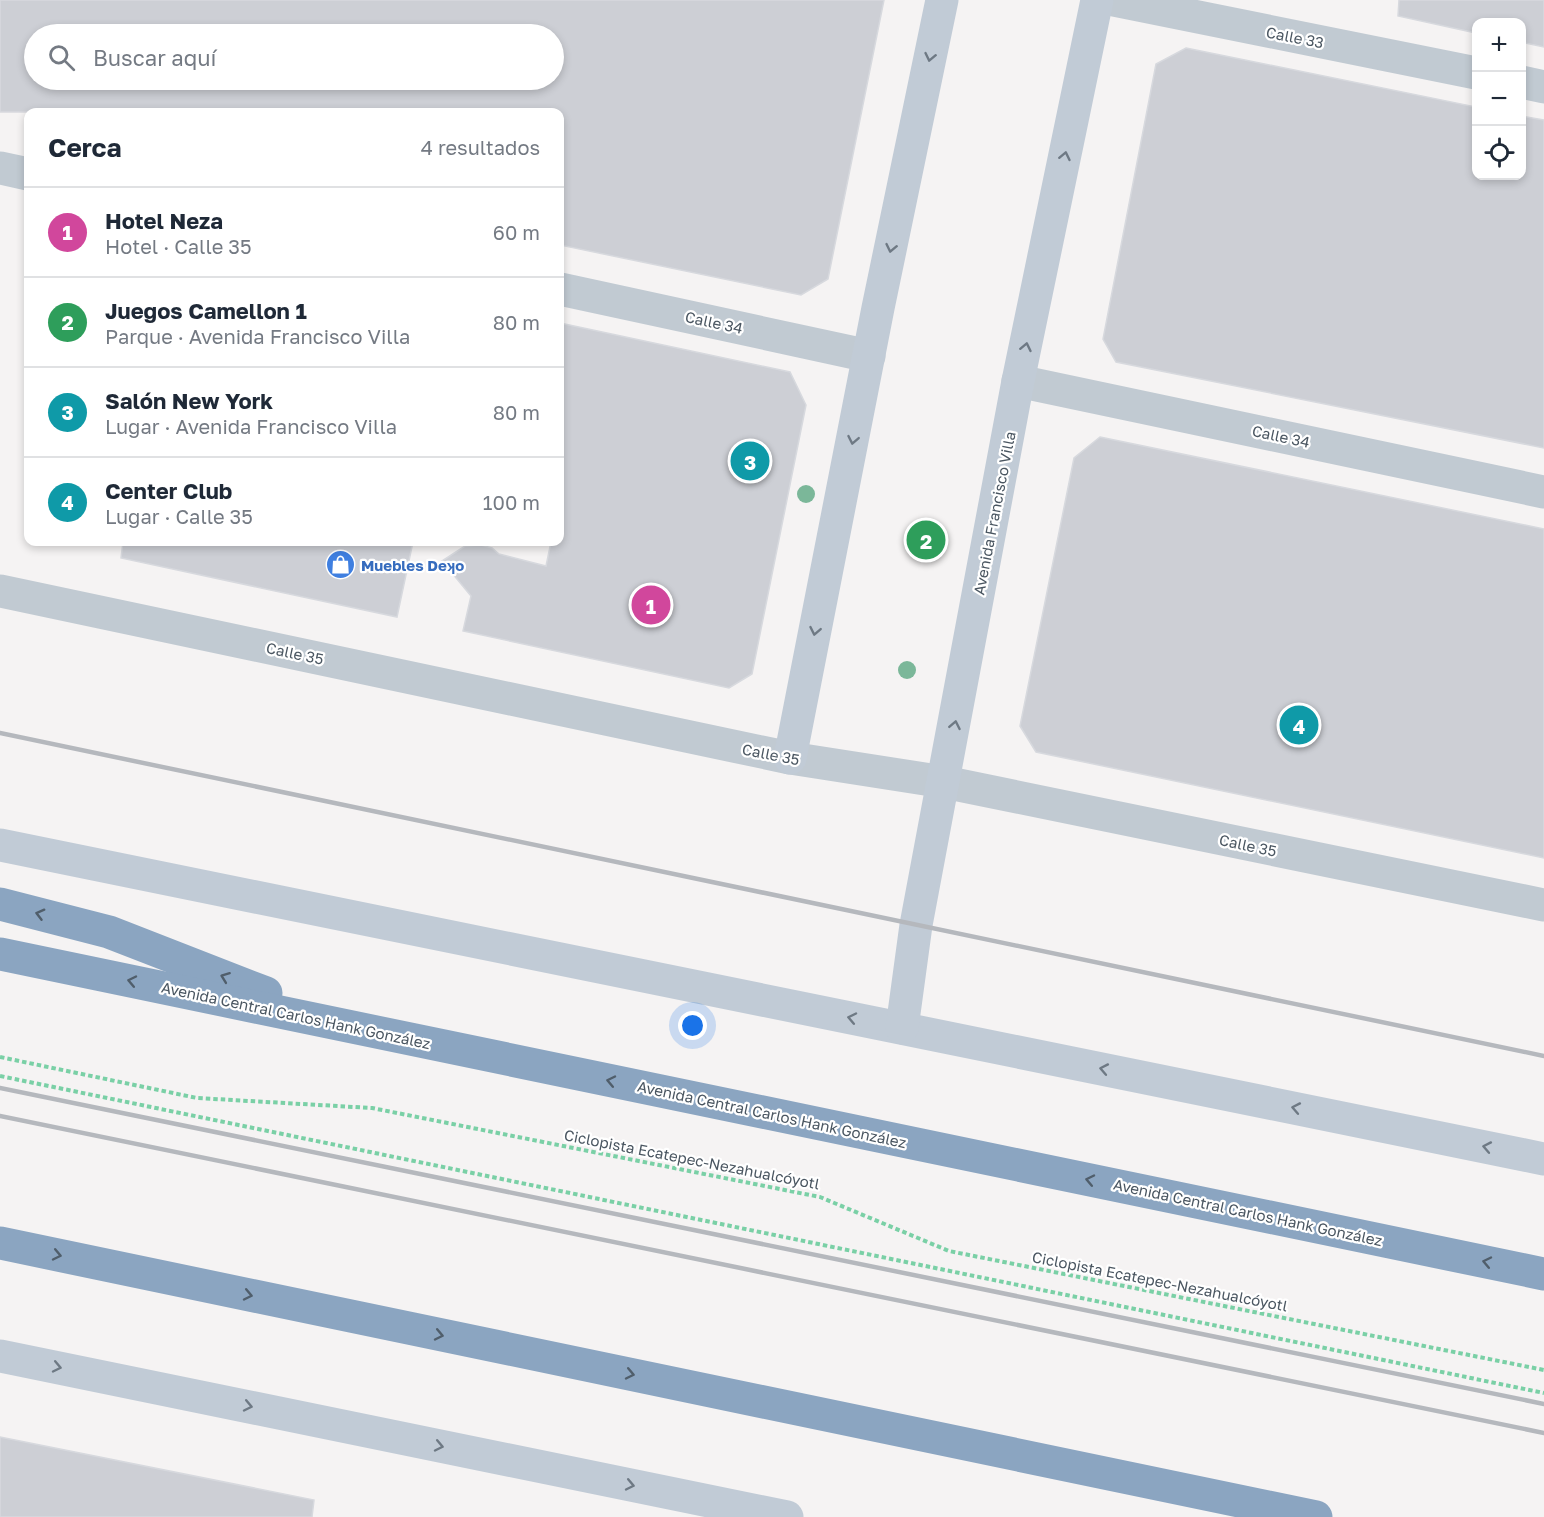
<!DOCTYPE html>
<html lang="es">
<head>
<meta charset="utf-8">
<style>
	:root { --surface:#fff; --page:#f2f2f3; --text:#1f2937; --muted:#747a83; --line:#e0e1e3; --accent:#1a73e8 }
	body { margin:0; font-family:"Golos Text",sans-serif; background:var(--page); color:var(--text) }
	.controls { position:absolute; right:18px; top:18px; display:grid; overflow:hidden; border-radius:12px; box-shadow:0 3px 9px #0003 }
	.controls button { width:54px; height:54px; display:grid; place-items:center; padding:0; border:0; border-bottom:2px solid var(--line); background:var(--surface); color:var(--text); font:30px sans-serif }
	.you { position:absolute; left:693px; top:1026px; width:21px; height:21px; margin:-15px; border:4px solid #fff; border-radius:50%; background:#1a73e8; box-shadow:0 0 0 9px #1a73e833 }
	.badge { display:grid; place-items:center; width:39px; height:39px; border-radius:50%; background:var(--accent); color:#fff; font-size:20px; font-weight:700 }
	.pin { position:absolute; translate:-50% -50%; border:3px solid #fff; box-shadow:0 2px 6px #0006 }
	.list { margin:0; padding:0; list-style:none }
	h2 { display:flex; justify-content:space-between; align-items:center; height:78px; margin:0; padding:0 24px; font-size:26px }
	h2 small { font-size:20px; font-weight:400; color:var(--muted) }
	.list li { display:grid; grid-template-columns:39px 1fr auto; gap:18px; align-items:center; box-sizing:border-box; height:90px; padding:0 24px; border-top:2px solid var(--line) }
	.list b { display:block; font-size:22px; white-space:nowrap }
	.list p { margin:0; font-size:20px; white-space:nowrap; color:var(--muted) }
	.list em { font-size:20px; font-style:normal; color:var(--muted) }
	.icon { flex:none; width:33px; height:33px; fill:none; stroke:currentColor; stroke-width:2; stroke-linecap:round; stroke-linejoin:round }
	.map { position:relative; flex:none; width:1544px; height:1517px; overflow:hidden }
	.search { position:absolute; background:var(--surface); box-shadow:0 3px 9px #0003; left:24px; top:24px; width:540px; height:66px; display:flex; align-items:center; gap:15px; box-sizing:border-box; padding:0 21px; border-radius:33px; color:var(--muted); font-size:22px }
	.panel { position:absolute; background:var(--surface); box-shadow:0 3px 9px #0003; left:24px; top:108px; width:540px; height:438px; border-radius:12px }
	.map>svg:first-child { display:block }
	.building { fill:#cdcfd5; stroke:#d7d9de; stroke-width:1.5; fill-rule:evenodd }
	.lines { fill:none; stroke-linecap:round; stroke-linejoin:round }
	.path { stroke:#7ad0a6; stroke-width:4; stroke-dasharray:4.5 3; stroke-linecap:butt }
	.minor { stroke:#c1cad2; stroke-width:33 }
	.tertiary { stroke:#c1cad2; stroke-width:33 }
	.secondary { stroke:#c1cbd6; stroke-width:33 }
	.motorway { stroke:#8ba5c1; stroke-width:33 }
	.rail { stroke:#b5b8bd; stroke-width:4.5 }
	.tree { fill:#7bb799 }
	.oneway { stroke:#6e7984 }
	.oneway2 { stroke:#505e6b }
	.labels { text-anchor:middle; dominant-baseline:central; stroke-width:4.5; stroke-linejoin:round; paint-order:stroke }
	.street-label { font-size:15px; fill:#4a5661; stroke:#fff }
	.shop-label { font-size:15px; font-weight:bold; fill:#366cbe; stroke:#fff; text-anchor:start }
</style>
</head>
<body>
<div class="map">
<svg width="1544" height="1517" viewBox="0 0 1544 1517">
	<rect width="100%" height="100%" fill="#f5f3f3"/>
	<g class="building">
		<path d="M0,0h884l-56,279 -27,16 -241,-50v-133h-560zM34,34h520v46h-520z"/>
		<path d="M1399,0h145v47l-23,-5v-20h-45v11l-78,-17z"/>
		<path d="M1186,48l290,59v69h45v-60l23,4v328l-428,-86 -13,-23 53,-275z"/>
		<path d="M560,323l230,49 16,33 -54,269 -23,14 -266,-57 8,-35 -29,-35 23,-15 16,-1 11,3 7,6 47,12 5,-24h9v-43l2,-11h-2z"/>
		<path d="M1100,437l444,92v329l-508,-106 -16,-26 54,-268z"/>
		<path d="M123,542h290l-16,75 -276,-59z"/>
		<path d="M0,1437l314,63 -2,17h-312z"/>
	</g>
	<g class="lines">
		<g class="path">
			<path d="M0,1057l197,41 175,10 448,89 129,54 595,119"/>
			<path d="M0,1076l1544,317"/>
		</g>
		<g class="minor">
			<path d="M1114,0l362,73"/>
			<path d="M1522,82l22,5"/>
			<path d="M0,168l28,6"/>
			<path d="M560,289l309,67"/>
			<path d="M1018,381l526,111"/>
		</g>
		<path class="tertiary" d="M0,591l790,167 154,24 600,123"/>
		<g class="secondary">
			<path d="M790,758l88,-450 64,-308"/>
			<path d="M0,845l1544,314"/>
			<path d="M902,1028l14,-103 102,-544 79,-381"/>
			<path d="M0,1356l787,161"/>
		</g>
		<g class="motorway">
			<path d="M0,904l109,28 157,61"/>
			<path d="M0,954l1544,320"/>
			<path d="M0,1243l1316,274"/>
		</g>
		<g class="rail">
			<path d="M0,733l1544,323"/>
			<path d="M0,1088l1544,316"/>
			<path d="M0,1116l1544,317"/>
		</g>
	</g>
	<g class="tree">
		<circle cx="806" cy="494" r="9"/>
		<circle cx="907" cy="670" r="9"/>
	</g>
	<defs><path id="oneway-chevron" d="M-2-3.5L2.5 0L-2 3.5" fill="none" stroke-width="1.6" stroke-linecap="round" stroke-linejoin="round" transform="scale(1.5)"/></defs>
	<g class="oneway">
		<use href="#oneway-chevron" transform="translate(930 57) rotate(102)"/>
		<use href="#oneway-chevron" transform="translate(1065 156) rotate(-78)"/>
		<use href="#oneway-chevron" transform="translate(891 248) rotate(102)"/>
		<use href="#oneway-chevron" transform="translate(1026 347) rotate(-78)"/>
		<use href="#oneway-chevron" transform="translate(853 440) rotate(101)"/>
		<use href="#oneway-chevron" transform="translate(815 631) rotate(101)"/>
		<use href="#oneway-chevron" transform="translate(955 725) rotate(-79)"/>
		<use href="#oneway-chevron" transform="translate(852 1018) rotate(-168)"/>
		<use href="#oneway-chevron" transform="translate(1104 1069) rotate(-169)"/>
		<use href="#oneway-chevron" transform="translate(1296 1108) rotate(-169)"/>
		<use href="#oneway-chevron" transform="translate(1487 1147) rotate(-169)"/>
		<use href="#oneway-chevron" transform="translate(57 1367) rotate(12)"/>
		<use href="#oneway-chevron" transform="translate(248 1406) rotate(12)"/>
		<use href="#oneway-chevron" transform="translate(439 1446) rotate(12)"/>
		<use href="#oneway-chevron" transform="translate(630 1485) rotate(12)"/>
	</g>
	<g class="oneway2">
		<use href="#oneway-chevron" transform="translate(40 914) rotate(-165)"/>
		<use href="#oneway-chevron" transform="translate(225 977) rotate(-159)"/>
		<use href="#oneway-chevron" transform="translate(132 981) rotate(-168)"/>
		<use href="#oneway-chevron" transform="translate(611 1081) rotate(-168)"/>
		<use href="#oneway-chevron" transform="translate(1090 1180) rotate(-168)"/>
		<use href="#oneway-chevron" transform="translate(57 1255) rotate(12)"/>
		<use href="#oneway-chevron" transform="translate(1487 1262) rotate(-168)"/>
		<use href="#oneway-chevron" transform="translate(248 1295) rotate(12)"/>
		<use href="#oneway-chevron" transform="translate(439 1335) rotate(12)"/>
		<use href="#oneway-chevron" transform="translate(630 1374) rotate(12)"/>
	</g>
	<defs>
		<symbol id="shop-disc" viewBox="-11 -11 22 22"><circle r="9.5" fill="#3f7fe0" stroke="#fff"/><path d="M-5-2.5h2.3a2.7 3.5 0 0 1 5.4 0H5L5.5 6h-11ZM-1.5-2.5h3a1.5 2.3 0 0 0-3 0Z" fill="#fff"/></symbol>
	</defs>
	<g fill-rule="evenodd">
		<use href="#shop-disc" x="324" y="548" width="33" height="33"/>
	</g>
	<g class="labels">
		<g class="street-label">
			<text transform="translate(1295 37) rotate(11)">Calle 33</text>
			<text transform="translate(714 322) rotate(12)">Calle 34</text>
			<text transform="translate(1281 436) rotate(12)">Calle 34</text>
			<text transform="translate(994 513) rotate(-79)">Avenida Francisco Villa</text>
			<text transform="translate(295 653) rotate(12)">Calle 35</text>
			<text transform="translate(771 754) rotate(11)">Calle 35</text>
			<text transform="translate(1248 845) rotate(12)">Calle 35</text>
			<text transform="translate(296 1015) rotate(12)">Avenida Central Carlos Hank González</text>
			<text transform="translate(772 1114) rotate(12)">Avenida Central Carlos Hank González</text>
			<text transform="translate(692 1159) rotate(11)">Ciclopista Ecatepec-Nezahualcóyotl</text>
			<text transform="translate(1248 1212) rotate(12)">Avenida Central Carlos Hank González</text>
			<text transform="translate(1160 1281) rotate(11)">Ciclopista Ecatepec-Nezahualcóyotl</text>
		</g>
		<g class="shop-label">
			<text x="361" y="565">Muebles Deʞo</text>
		</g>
	</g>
</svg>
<div class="controls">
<button>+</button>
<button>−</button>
<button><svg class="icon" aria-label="locate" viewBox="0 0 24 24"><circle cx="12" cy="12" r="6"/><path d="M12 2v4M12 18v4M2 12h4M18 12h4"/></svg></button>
</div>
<div class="you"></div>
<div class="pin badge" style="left:651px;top:605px;background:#d1479c">1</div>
<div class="pin badge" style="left:926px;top:540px;background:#2e9e5b">2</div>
<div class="pin badge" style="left:750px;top:461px;background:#0f9aa8">3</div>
<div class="pin badge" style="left:1299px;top:725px;background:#0f9aa8">4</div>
<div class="search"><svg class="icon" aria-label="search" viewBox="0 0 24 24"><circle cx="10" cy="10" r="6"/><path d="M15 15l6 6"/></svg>Buscar aquí</div>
<section class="panel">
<h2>Cerca<small>4 resultados</small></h2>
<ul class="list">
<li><span class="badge" style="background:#d1479c">1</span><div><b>Hotel Neza</b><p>Hotel · Calle 35</p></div><em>60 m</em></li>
<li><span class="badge" style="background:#2e9e5b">2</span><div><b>Juegos Camellon 1</b><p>Parque · Avenida Francisco Villa</p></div><em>80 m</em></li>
<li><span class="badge" style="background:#0f9aa8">3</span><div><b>Salón New York</b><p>Lugar · Avenida Francisco Villa</p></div><em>80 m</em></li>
<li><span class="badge" style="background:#0f9aa8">4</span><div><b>Center Club</b><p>Lugar · Calle 35</p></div><em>100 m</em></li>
</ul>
</section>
</div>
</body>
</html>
